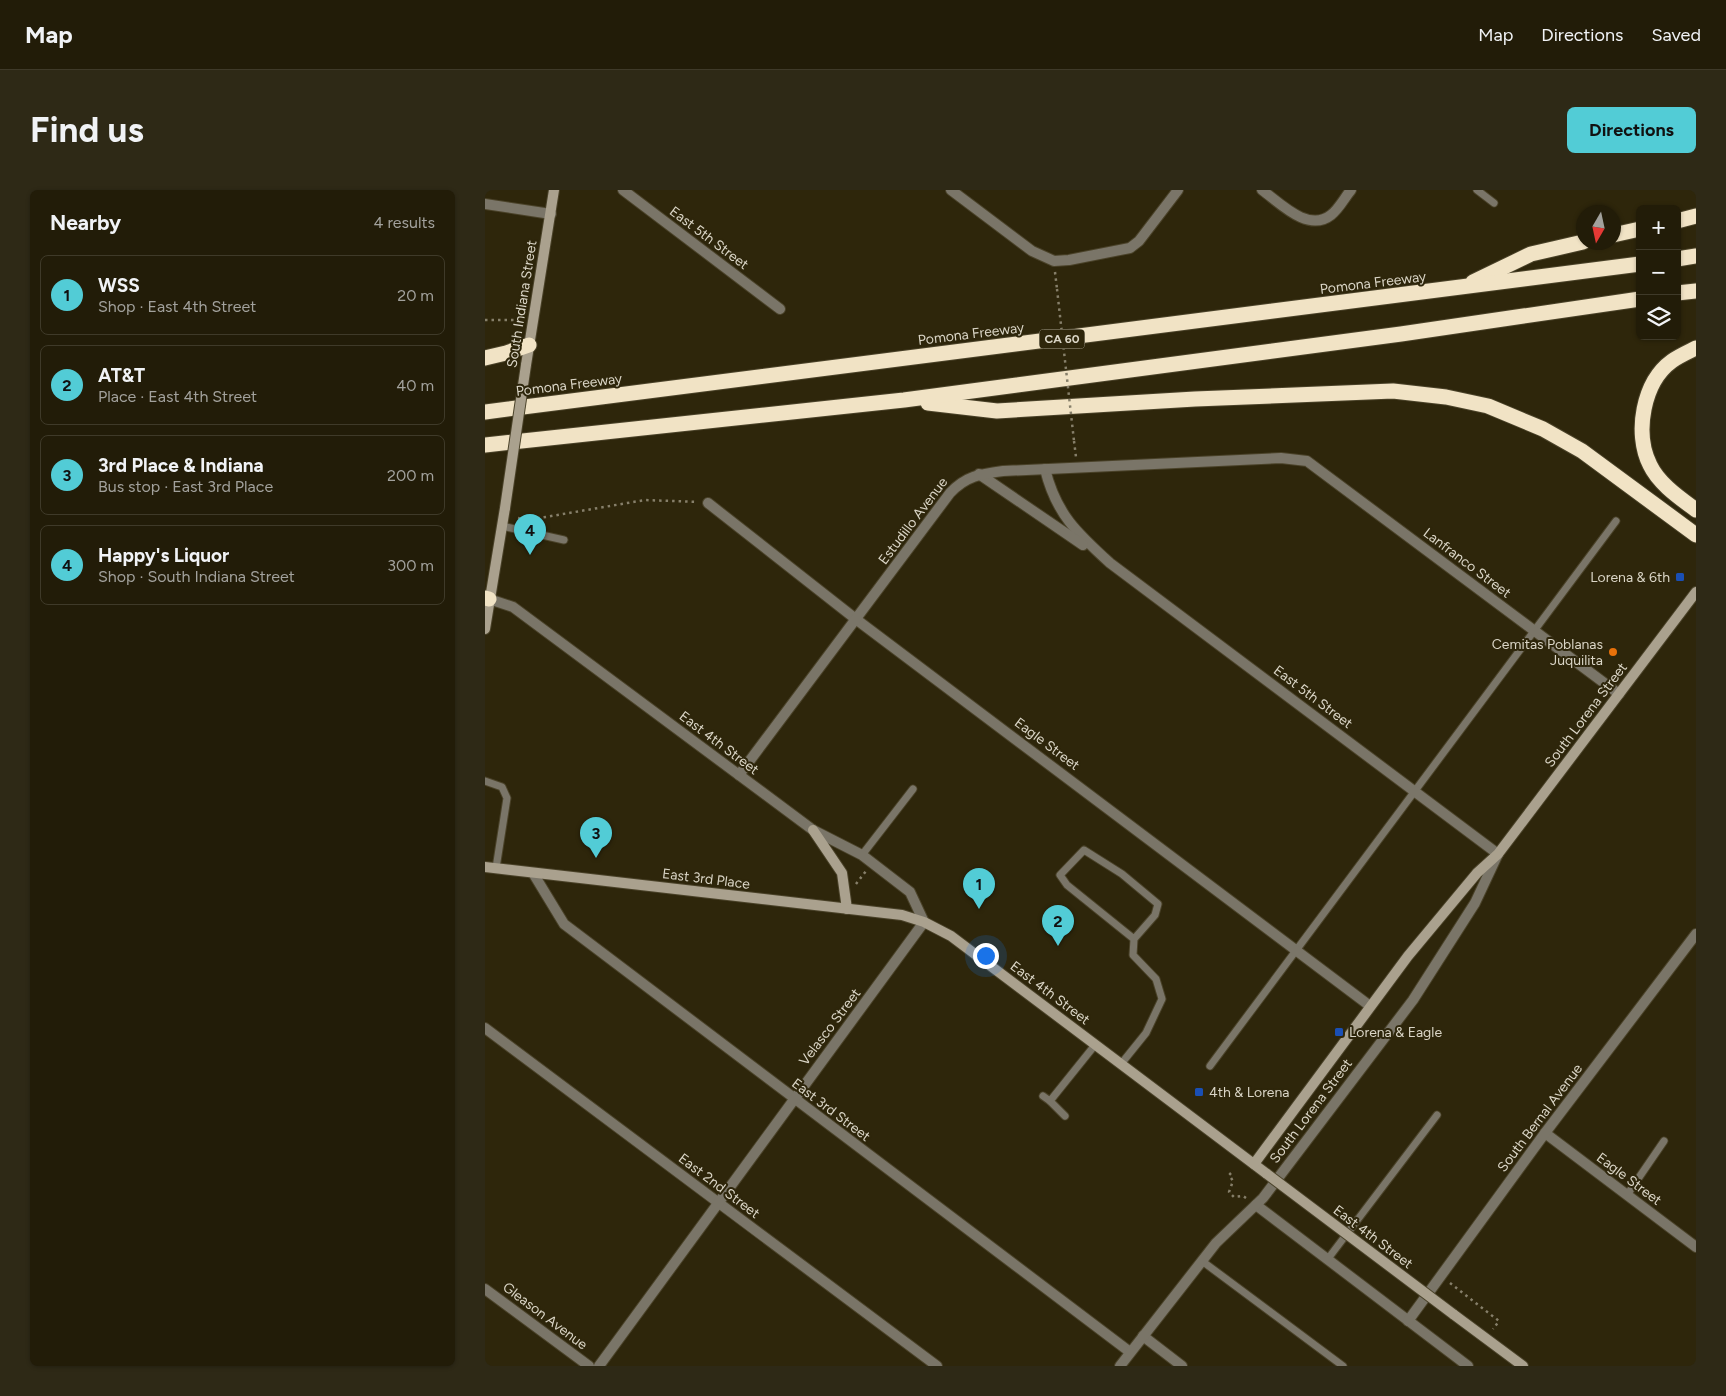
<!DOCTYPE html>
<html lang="en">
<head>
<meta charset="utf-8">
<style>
	:root { --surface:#221c08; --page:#2e2916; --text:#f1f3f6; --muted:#a2a19c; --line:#3f3a29; --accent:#52ccd6 }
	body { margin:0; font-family:Figtree,sans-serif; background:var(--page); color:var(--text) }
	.controls { position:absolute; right:15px; top:15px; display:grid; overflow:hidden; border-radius:8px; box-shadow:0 1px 4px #0004 }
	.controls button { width:45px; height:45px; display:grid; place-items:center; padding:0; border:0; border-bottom:1px solid var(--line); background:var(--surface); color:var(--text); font:25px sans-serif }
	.compass { position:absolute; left:1091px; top:15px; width:45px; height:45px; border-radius:50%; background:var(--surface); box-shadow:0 1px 4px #0004; rotate:189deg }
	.you { position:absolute; left:500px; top:765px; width:18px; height:18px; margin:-12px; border:4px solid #fff; border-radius:50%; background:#1a73e8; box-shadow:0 0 0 8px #1a73e833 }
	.badge { display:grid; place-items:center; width:32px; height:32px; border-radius:50%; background:var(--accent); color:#111; font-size:16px; font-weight:700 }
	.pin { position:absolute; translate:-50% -41px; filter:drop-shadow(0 1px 2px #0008) }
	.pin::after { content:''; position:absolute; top:26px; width:18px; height:15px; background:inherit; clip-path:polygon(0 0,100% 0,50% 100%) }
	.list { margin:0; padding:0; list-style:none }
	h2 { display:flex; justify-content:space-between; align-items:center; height:65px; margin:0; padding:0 20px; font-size:21px }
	h2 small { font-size:16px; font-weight:400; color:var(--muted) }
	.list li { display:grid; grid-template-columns:32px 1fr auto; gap:15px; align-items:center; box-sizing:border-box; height:80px; margin:0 10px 10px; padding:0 10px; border:1px solid var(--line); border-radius:8px }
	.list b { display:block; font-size:19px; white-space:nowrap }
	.list p { margin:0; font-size:16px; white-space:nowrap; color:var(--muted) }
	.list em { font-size:16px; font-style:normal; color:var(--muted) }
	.icon { flex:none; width:28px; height:28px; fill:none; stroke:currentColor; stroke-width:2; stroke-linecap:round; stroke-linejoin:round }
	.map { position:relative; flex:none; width:1211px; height:1176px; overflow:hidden; border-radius:8px }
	header { display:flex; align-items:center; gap:30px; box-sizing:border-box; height:70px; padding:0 25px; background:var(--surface); border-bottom:1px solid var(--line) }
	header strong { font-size:24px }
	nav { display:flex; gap:28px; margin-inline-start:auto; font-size:18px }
	.intro { display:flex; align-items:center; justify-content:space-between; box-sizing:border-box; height:120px; padding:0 30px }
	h1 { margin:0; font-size:35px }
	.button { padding:12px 22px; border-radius:8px; background:var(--accent); color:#111; font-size:18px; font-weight:700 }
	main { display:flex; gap:30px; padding:0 30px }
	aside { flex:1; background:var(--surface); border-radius:8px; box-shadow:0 1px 4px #0004 }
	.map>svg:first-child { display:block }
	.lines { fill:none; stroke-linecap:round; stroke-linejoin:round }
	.service-casing { stroke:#4a4229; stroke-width:9 }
	.minor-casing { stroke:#4a4229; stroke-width:12 }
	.tertiary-casing { stroke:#4a4229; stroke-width:12 }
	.secondary-casing { stroke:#4a4229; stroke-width:12 }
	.motorway-casing { stroke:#4a4229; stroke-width:17 }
	.path { stroke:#867f6a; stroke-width:2.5; stroke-dasharray:2.5 4; stroke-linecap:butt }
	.service { stroke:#7a7568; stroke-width:7 }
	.minor { stroke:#7a7568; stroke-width:10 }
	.tertiary { stroke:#7a7568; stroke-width:10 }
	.secondary { stroke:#aaa18e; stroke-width:10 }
	.motorway { stroke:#f1e3c5; stroke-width:15 }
	.secondary-bridge-casing { stroke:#4a4229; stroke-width:12; stroke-linecap:butt }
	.path-bridge { stroke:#867f6a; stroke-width:2.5; stroke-dasharray:2.5 4; stroke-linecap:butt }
	.secondary-bridge { stroke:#aaa18e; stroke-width:10 }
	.transit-dot { fill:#1a4fb4; stroke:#2e260b; stroke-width:2 }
	.food-dot { fill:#e8710a; stroke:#2e260b; stroke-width:2 }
	.labels { text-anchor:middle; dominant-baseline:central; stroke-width:4; stroke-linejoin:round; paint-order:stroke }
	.shield { fill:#2e260b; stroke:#a6a08e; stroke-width:1 }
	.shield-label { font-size:12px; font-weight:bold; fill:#dad5c6 }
	.street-label { font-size:14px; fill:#dad5c6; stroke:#2e260b }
	.poi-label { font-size:14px; fill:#dad5c6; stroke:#2e260b; text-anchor:end }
</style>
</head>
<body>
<header>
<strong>Map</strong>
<nav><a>Map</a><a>Directions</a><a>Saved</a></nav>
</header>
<div class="intro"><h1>Find us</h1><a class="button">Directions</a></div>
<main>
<aside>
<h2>Nearby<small>4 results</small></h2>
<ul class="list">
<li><span class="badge">1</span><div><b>WSS</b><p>Shop · East 4th Street</p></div><em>20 m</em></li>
<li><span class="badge">2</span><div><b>AT&amp;T</b><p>Place · East 4th Street</p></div><em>40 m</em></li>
<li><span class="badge">3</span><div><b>3rd Place &amp; Indiana</b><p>Bus stop · East 3rd Place</p></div><em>200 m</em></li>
<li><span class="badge">4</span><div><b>Happy's Liquor</b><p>Shop · South Indiana Street</p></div><em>300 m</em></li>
</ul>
</aside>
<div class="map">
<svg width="1211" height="1176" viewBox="0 0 1211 1176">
	<rect width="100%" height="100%" fill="#2e260b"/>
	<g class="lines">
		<defs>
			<g id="service">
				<path d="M992,0l17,13"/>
				<path d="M17,336l62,14"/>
				<path d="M0,591l17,6 5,11 -11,70"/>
				<path d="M377,665l51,-66"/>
				<path d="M636,874l25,-31 16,-34 -6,-20 -23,-24 1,-16 21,-24 3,-11 -36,-30 -38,-24 -24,25 7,10 67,54"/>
				<path d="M725,876l406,-545"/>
				<path d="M558,906l7,5"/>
				<path d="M580,926l-15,-15 45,-56"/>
				<path d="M1142,1005l37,-54"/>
				<path d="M842,1070l110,-145"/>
				<path d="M717,1071l141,105"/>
			</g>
			<g id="minor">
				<path d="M138,0l157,119"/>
				<path d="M466,0l81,61 22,10 15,-1 61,-12 9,-7 39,-51"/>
				<path d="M777,0c18,13 46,43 69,25 8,-6 14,-18 20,-25"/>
				<path d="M0,14l66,10"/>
				<path d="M560,279c11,45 32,64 65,94l388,291"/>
				<path d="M494,284l104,71"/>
				<path d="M223,313l149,117 513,386"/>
				<path d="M254,585l211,-282c16,-17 30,-19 53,-22l278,-13 26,3 312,233"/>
				<path d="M48,683l31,51 566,428"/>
				<path d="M0,838l452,338"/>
				<path d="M1060,943l151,114"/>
				<path d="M771,1015l212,161"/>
				<path d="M0,1099l104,77"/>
				<path d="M923,1131l137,-188 151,-199"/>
				<path d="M658,1146l39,30"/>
				<path d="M114,1176l325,-444"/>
			</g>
			<g id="tertiary">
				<path d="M4,409l24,8 300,223 49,25 48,37 14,30"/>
				<path d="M635,1176l96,-123 47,-45 150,-198 62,-97 23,-49"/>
			</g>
			<g id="secondary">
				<path d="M41,175l28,-175"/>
				<path d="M0,439l20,-121"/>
				<path d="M328,640l29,43 5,36"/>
				<path d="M0,677l417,48 22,7 27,14 316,238"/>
				<path d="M769,974l154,-208 69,-83 21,-19 198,-262"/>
				<path d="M968,1124l70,52"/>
			</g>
			<g id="motorway">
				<path d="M1192,31l19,-5"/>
				<path d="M1128,45l27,-6"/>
				<path d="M1192,69l19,-3"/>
				<path d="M988,92l58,-28 52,-12"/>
				<path d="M1192,103l19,-2"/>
				<path d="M1211,158c-8,4 -17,8 -24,13 -29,21 -38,72 -22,104 9,19 30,33 46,45"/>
				<path d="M0,168l21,-5 23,-8"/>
				<path d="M443,213l69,8 198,-12 198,-8 53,6 42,9 55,23 39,22 114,84"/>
				<path d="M0,222l1155,-148"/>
				<path d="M0,255l419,-45 497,-66 239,-35"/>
				<path d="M0,408l4,1"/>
			</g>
		</defs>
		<use href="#service" class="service-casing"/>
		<use href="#minor" class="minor-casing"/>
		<use href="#tertiary" class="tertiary-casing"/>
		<use href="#secondary" class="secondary-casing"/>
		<use href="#motorway" class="motorway-casing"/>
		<g class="path">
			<path d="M570,82l2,17"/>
			<path d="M0,130h38"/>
			<path d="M589,251l2,16"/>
			<path d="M33,328l10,2 117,-20 53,2"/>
			<path d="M371,694l10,-13"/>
			<path d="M746,983l-2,2 4,6 -4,11 5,5 9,-1 3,2"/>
			<path d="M965,1093l49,38 -6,8"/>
		</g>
		<use href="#service" class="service"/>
		<use href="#minor" class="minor"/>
		<use href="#tertiary" class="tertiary"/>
		<use href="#secondary" class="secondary"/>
		<use href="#motorway" class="motorway"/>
		<defs>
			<g id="secondary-bridge">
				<path d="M20,318l21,-143"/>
				<path d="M782,984l186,140"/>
			</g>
		</defs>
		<use href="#secondary-bridge" class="secondary-bridge-casing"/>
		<path class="path-bridge" d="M572,99l17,152"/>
		<use href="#secondary-bridge" class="secondary-bridge"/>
	</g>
	<g class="transit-dot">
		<rect x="1190" y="382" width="10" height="10" rx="2.5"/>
		<rect x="849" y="837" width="10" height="10" rx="2.5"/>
		<rect x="709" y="897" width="10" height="10" rx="2.5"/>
	</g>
	<circle class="food-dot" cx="1128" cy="462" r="5"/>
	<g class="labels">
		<rect class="shield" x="554.5" y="139.5" width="45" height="19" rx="4"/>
		<g class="shield-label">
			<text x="577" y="149">CA 60</text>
		</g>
		<g class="street-label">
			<text transform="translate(224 48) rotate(37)">East 5th Street</text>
			<text transform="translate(888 93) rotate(-7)">Pomona Freeway</text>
			<text transform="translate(37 114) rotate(-81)">South Indiana Street</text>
			<text transform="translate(486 144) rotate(-7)">Pomona Freeway</text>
			<text transform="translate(84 195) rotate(-7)">Pomona Freeway</text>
			<text transform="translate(428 331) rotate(-53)">Estudillo Avenue</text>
			<text transform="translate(982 373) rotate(37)">Lanfranco Street</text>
			<text transform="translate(828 507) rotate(37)">East 5th Street</text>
			<text transform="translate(1101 525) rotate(-53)">South Lorena Street</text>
			<text transform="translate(234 553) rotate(37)">East 4th Street</text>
			<text transform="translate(562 554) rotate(37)">Eagle Street</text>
			<text transform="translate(221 689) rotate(7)">East 3rd Place</text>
			<text transform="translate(565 803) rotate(37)">East 4th Street</text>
			<text transform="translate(345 837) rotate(-53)">Velasco Street</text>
			<text transform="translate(346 920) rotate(37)">East 3rd Street</text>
			<text transform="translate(826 921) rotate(-53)">South Lorena Street</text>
			<text transform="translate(1055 928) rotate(-53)">South Bernal Avenue</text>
			<text transform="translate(1144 989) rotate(37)">Eagle Street</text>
			<text transform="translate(234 996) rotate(37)">East 2nd Street</text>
			<text transform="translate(888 1047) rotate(37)">East 4th Street</text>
			<text transform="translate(60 1126) rotate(37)">Gleason Avenue</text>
		</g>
		<g class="poi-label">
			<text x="1185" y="387">Lorena &amp; 6th</text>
			<text x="1118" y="454">Cemitas Poblanas<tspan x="1118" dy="16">Juquilita</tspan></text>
			<text x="864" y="842" text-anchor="start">Lorena &amp; Eagle</text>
			<text x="724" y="902" text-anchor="start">4th &amp; Lorena</text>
		</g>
	</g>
</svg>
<div class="controls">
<button>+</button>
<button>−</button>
<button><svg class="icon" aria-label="layers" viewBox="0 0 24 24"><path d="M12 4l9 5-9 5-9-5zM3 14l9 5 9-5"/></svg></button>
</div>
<svg class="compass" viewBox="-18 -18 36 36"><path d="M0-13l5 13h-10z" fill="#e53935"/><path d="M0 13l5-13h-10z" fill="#a2a19c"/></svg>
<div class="you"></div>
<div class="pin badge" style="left:494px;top:719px">1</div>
<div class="pin badge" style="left:573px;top:756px">2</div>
<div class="pin badge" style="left:111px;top:668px">3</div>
<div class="pin badge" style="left:45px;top:365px">4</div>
</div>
</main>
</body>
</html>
